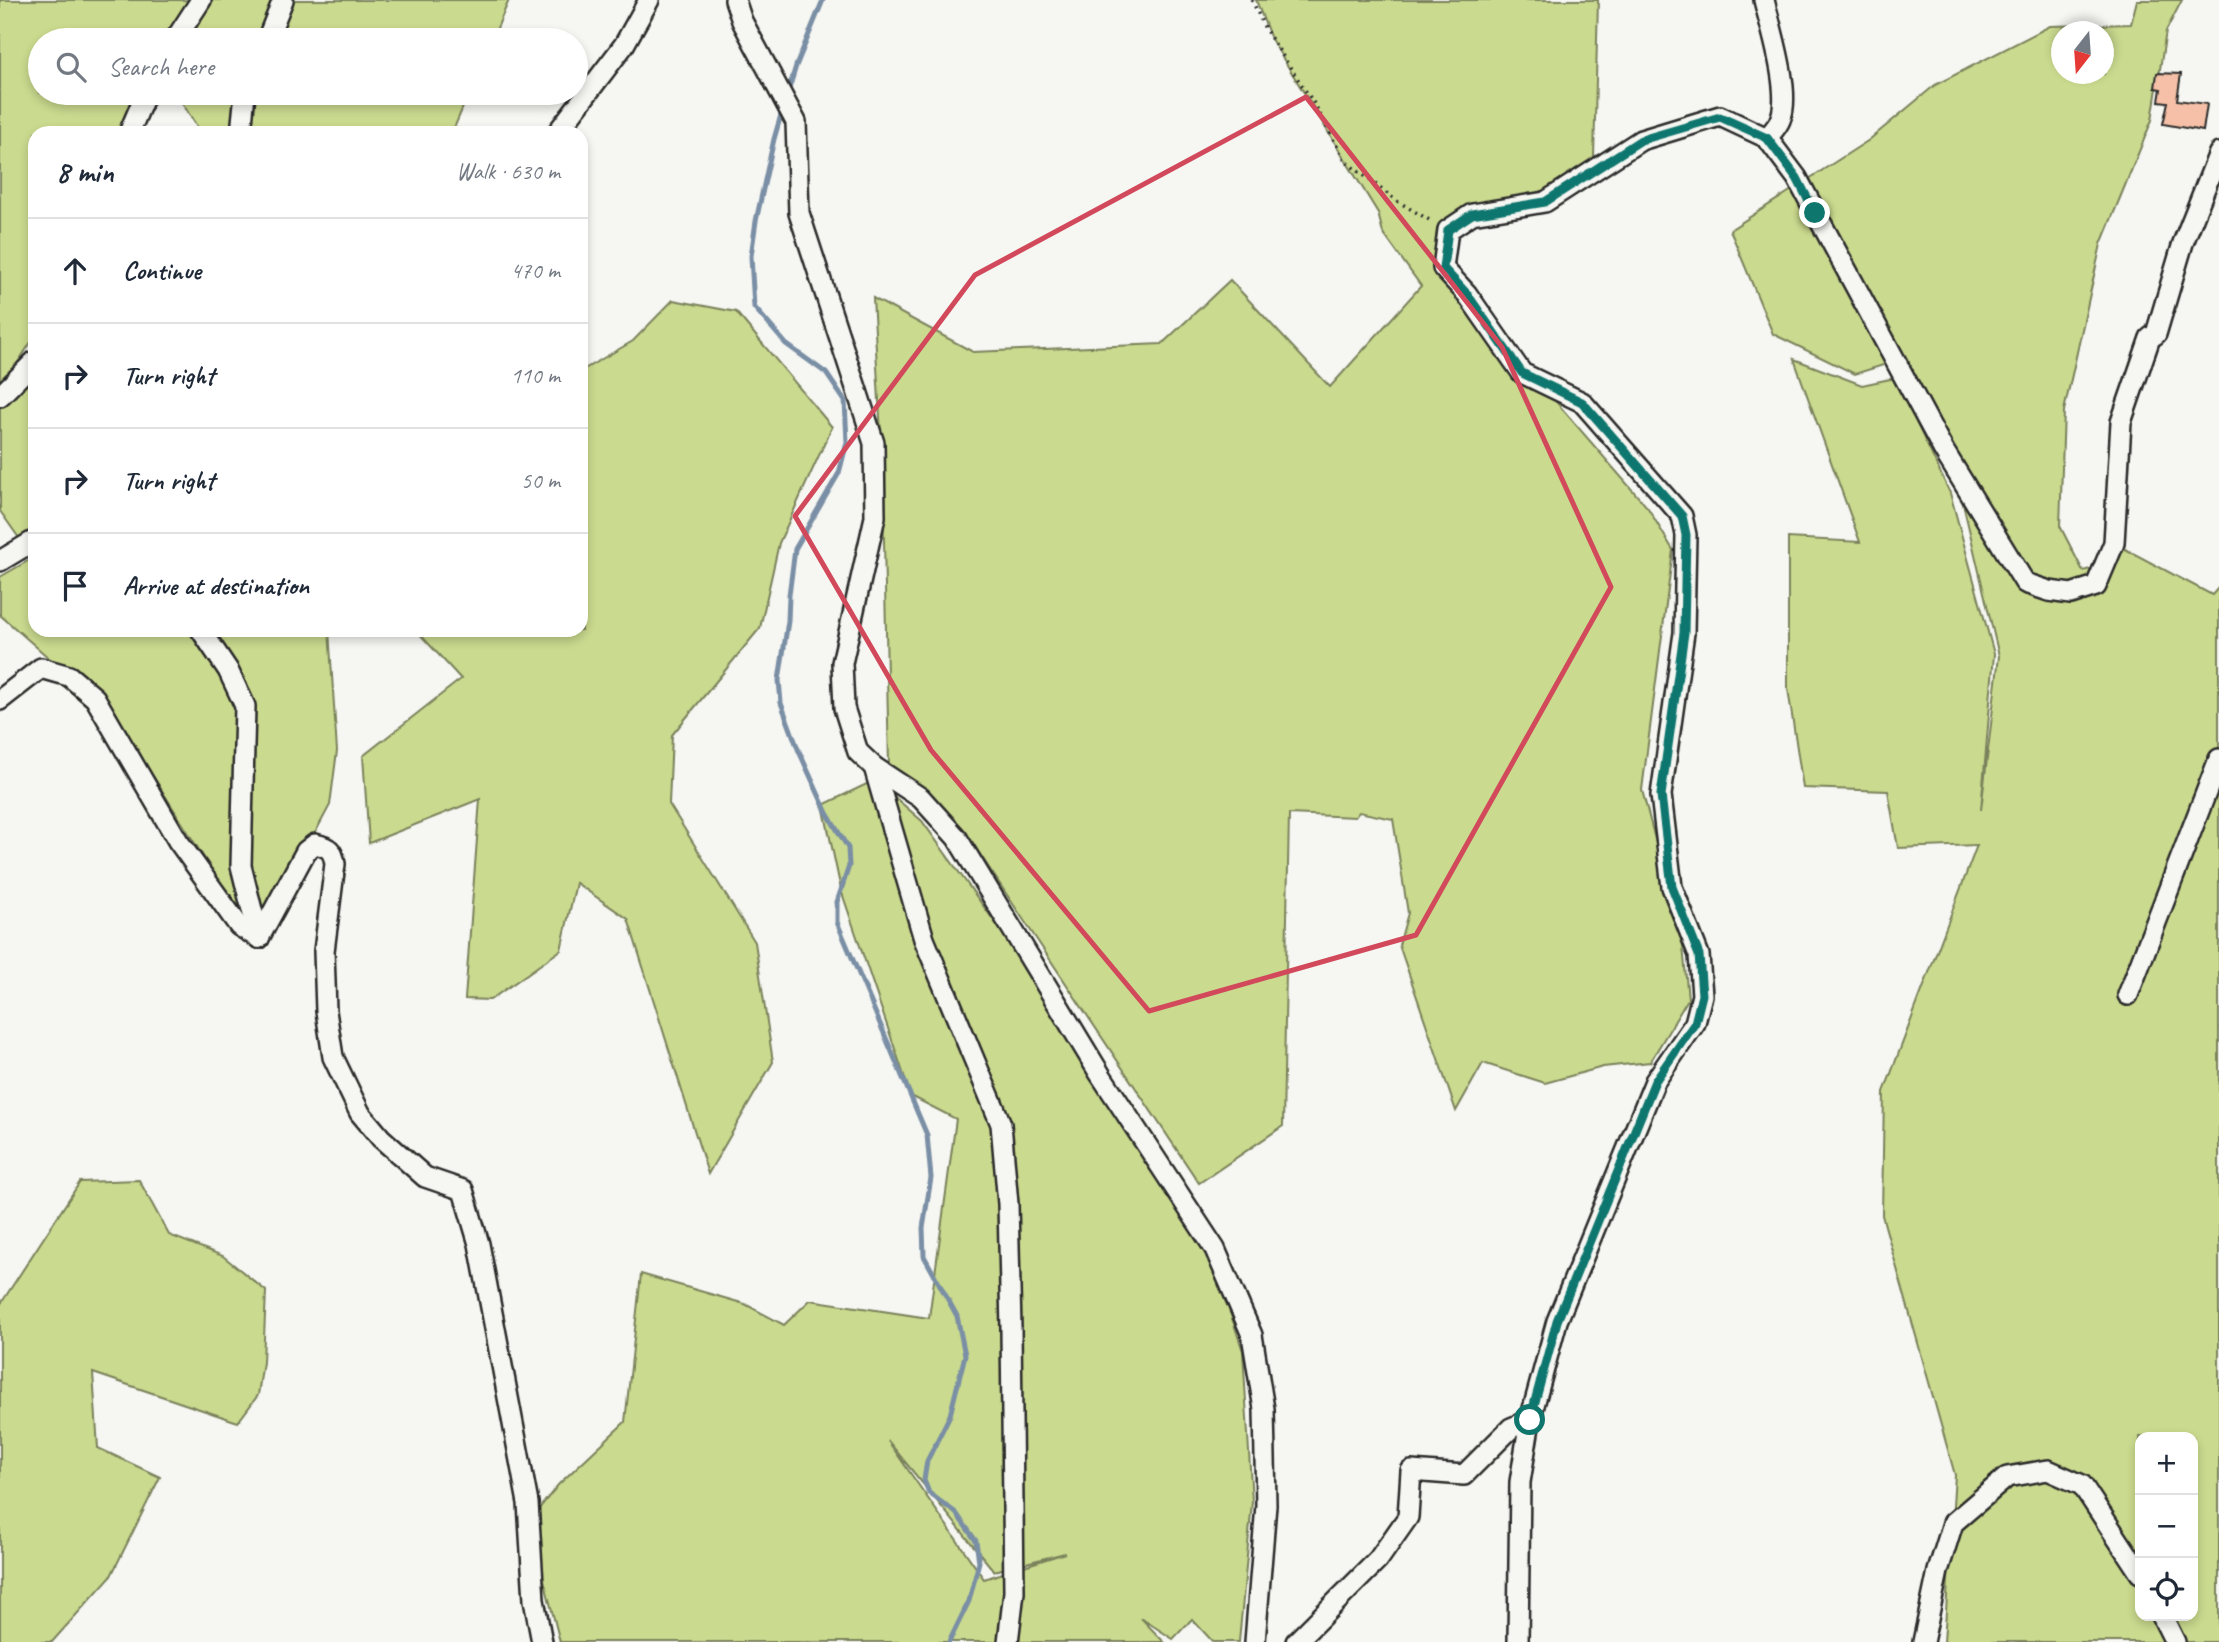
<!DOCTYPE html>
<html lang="en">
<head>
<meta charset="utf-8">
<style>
	:root { --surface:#fff; --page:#f6f6f7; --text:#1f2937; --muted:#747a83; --line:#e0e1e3 }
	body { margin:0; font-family:Caveat,sans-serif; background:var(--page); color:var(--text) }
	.controls { position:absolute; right:21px; bottom:21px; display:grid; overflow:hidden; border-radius:14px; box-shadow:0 4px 10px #0003 }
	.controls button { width:63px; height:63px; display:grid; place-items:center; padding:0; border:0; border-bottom:2px solid var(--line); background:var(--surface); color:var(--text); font:35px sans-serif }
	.compass { position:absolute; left:2051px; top:21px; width:63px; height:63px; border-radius:50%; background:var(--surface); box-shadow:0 4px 10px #0003; rotate:197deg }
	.stop { position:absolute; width:21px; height:21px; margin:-16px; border:5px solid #0f766e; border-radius:50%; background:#fff }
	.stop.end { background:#0f766e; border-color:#fff; box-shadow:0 2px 7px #0008 }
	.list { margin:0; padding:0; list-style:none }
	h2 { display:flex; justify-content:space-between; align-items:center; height:91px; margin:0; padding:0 28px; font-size:30px }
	h2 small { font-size:23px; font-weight:400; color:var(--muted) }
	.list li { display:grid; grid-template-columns:46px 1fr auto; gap:21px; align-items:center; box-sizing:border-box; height:105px; padding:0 28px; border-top:2px solid var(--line) }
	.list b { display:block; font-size:26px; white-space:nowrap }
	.list em { font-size:23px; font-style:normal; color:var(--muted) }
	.icon { flex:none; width:38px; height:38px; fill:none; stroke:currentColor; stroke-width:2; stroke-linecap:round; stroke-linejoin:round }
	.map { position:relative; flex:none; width:2219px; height:1642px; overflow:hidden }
	.search { position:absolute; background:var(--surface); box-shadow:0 4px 10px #0003; left:28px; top:28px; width:560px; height:77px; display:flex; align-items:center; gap:18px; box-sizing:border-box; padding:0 24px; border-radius:38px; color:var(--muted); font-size:26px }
	.panel { position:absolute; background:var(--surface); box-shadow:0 4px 10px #0003; left:28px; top:126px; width:560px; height:511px; border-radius:21px }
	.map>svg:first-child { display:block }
	.green { fill:#cada8e; stroke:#7a825c; stroke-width:2; fill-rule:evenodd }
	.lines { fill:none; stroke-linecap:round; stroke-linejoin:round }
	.stream { stroke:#7a8fa5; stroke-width:5 }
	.building { fill:#f5c0a7; stroke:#2b2b2b; stroke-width:2 }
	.minor-casing { stroke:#2b2b2b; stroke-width:24 }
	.path { stroke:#2b2b2b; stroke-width:3.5; stroke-dasharray:2 5; stroke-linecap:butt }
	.minor { stroke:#f6f6f2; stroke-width:19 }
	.route { stroke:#0f766e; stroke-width:9 }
	.marked { fill:none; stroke:#d1495b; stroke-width:5; stroke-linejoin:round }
</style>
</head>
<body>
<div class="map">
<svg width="2219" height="1642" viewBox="0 0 2219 1642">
	<rect width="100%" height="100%" fill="#f6f6f2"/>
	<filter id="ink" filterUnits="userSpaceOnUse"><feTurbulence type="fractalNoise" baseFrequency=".0143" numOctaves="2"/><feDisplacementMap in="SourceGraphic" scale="14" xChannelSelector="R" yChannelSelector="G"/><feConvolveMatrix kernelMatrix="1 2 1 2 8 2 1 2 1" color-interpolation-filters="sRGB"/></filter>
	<g filter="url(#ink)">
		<g class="green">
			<path d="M0,0h196l-28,40h-128v53h106l-16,40h-95v203l-35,54z"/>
			<path d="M211,0h298l-17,40h-302z"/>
			<path d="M1256,0h342l-4,158 -58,46 -64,10 -37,48 213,246 25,42 -31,240 41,156 5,53 -38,63 -47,5 -58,16 -62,-20 -27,48 -57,-166 9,-32 -15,-94 -34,-7 -4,5 -66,-3 -6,312 -84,57 -232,-348 -78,-70 -7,-313 -9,-154 100,54 189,-8 68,-64 100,107 91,-101 -38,-53 -5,-20 -107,-174z"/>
			<path d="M2137,0h45l-16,31 -14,89 -51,124 -37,167 -4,115 23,45 29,-8 2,-20 98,52 7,-8v1055h-275l11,-167 -73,-260 2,-123 93,-247 -79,3 -10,-57 -85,-3 -15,-99v-151l72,4 -66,-183 68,26 33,-7 55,115 44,161 -13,156 18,-154 -43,-182 -60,-113 -41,13 -82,-40 -43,-104 139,-90 66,-55 115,-59 81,-2zM2062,32h42v42h-42zM2140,1437h53v179h-53z"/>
			<path d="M176,93h293l-17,40h-251z"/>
			<path d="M673,300l63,12 96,115 -53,116 -19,85 -88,107 -3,69 86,138 18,120 -65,112 -80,-255 -52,-36 -15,67 -71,50 -25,-1 15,-200 -111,44 -6,-87 98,-77 -45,-49h165v-259l52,-30z"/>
			<path d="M35,359v271h294l8,121 -7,54 -71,133 -8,-5 -155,-248 -46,-26 -50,-44v-38l33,-19 -33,-47v-109z"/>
			<path d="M875,780l47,41 268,372 53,158 9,151 -13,140h-26l-21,-23 -19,20 -32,-21 23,24h-604l-31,-121 29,-36 67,-63 16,-148 104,30 39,21 26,-25 119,18 27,-199 -45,-23 -70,-206 -18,-85zM888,1441l106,130 71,-18 -81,26z"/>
			<path d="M139,1180l30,55 54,21 43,35 -3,71 -5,33 -20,27 -145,-49 5,75 62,29 -49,99 -59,66h-52v-337l80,-123z"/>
		</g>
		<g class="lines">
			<g class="stream">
				<path d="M787,95l9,-29 27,-66"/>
				<path d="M783,108l-9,31 -18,82 -5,35 3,51 32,37 40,29 19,28 2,41 -8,31 -44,76 -6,46 -1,26 -9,59 2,23 17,46 29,64 21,35 1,18 -12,36v20l90,213 4,43 -8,50 1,28 33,60 8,39 -15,60 -23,46 -3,19 5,13 27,20 20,28 3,21 -10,39 -20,41"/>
			</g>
		</g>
		<path class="building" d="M2157,73l24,1 -4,26 30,4 -4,27 -40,-7 5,-22 -9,-1 2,-12 -6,-1z"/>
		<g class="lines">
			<defs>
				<g id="minor">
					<path d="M735,0l7,21 54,101 3,91 75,230 1,74 -33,146 2,45 14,44 16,15 47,31 36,40 143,236 115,175 37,86 12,74 2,96 -11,137"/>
					<path d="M1764,0c7,29 28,94 16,120 -2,6 -9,13 -13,18"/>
					<path d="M175,40l26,-40"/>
					<path d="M267,40l16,-40"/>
					<path d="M129,133l17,-40"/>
					<path d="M241,133l4,-40"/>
					<path d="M557,133l67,-88 25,-45"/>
					<path d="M0,396l35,-35"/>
					<path d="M0,561l35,-21"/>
					<path d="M201,630l27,40 17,36 -4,160 18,72"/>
					<path d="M0,700l41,-32 28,8 26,22 83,143 61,85 20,12"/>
					<path d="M874,767l50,172 77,185 7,80 3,125 3,263 -6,50"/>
					<path d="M259,938l47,-87 9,-7c14,3 18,6 20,20l-11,87 2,60 7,46 27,56 21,25 44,39 38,13 16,54 49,259 6,97 8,42"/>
					<path d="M2128,995l91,-236"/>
					<path d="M2162,1616l13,26"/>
					<path d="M1296,1642l82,-82 30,-43 3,-46 53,4 47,-47 19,-8"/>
					<path d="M1518,1642l2,-160 10,-62 27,-99 98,-240 40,-58 7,-28 -3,-40 -27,-68 -11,-92 23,-162 2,-98 -4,-19 -100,-114 -60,-29 -55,-79 -24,-26 5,-38 24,-16 73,-12 96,-62 79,-24 47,22 30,40 147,273 81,132 24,8 22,3 25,-8 18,-43 7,-121 29,-84 6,-4 27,-91 36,-90"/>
					<path d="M1923,1642l15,-71 15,-48 54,-46 41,-7 34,15 58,88"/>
				</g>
			</defs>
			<use href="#minor" class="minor-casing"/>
			<path class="path" d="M1252,0l13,29 50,76 30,56 52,40 34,20"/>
			<use href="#minor" class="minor"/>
		</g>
	</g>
	<g class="lines" filter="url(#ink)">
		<path class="route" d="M1530,1420l27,-99 98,-240 40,-58 7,-28 -3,-40 -27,-68 -11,-92 23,-162 2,-98 -4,-19 -100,-114 -60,-29 -55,-79 -24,-26 5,-38 24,-16 73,-12 96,-62 79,-23 47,21 30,40 18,35"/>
	</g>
	<path class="marked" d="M1306,97l196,250 109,240 -195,348 -267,76 -218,-261 -136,-234 180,-241z"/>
</svg>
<div class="controls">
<button>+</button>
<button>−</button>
<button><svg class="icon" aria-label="locate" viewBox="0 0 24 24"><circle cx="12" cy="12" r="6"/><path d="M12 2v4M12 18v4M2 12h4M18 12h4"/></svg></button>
</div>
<svg class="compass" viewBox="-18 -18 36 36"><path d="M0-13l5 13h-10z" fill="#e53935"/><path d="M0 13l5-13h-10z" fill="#747a83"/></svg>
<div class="stop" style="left:1530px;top:1420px"></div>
<div class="stop end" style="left:1815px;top:213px"></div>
<div class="search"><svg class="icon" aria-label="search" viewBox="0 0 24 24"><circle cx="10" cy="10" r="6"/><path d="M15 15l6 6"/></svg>Search here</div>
<section class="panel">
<h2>8 min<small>Walk · 630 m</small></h2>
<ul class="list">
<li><svg class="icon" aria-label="ahead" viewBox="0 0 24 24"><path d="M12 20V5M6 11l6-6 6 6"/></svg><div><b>Continue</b></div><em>470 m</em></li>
<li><svg class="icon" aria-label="right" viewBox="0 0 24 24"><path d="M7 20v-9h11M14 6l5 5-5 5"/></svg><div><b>Turn right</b></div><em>110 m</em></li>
<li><svg class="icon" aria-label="right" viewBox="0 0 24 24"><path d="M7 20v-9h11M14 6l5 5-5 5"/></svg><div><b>Turn right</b></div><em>50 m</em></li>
<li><svg class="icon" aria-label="arrive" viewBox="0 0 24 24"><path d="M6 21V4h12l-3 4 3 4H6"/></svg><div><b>Arrive at destination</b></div></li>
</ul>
</section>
</div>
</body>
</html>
